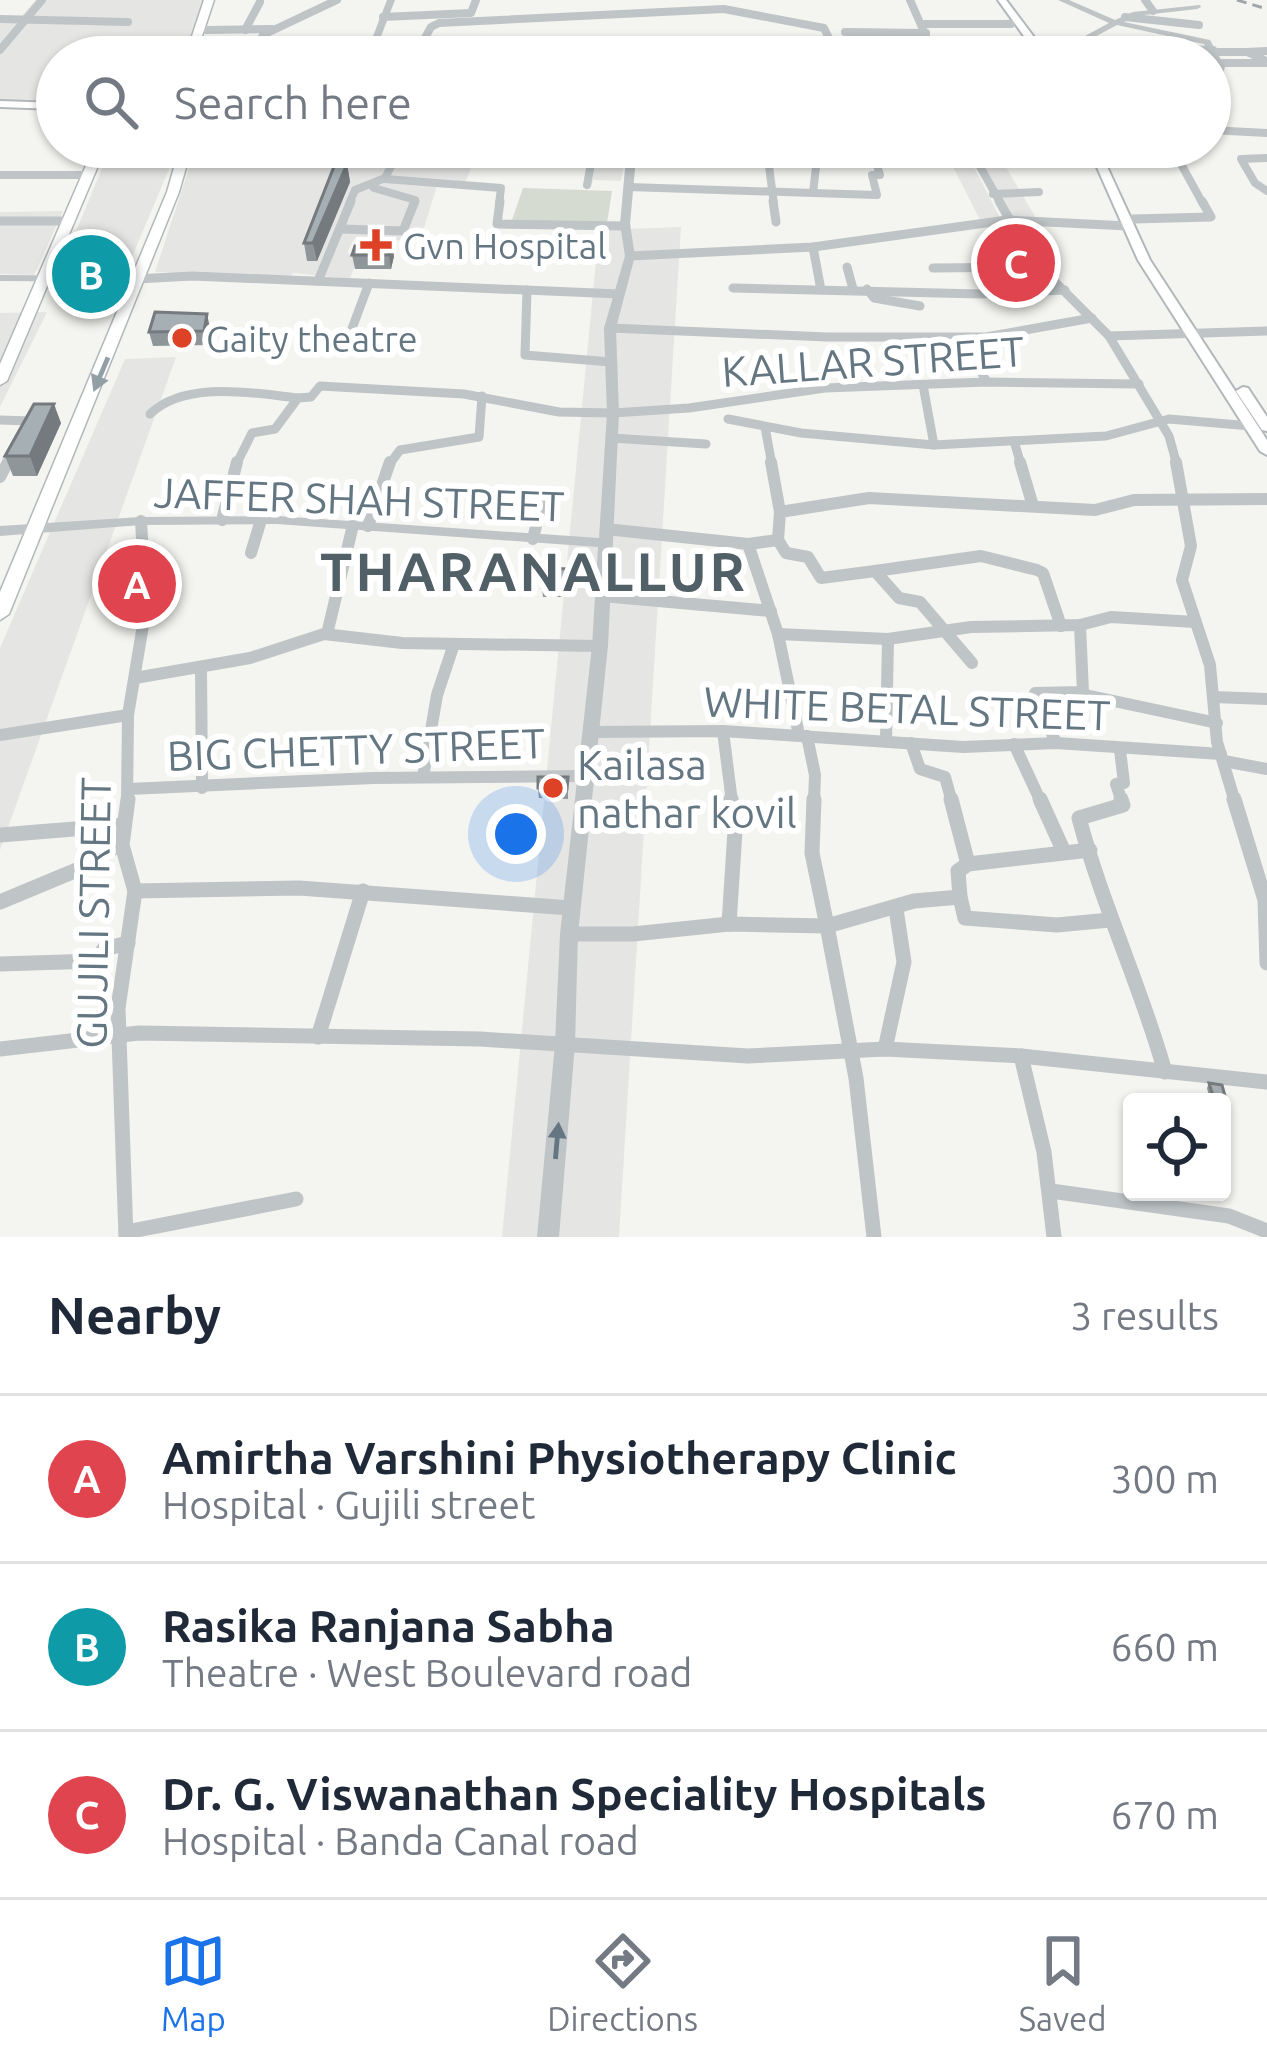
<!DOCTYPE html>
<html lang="en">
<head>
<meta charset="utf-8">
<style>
	:root { --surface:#fff; --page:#f6f6f7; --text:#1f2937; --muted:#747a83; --line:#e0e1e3; --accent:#1a73e8 }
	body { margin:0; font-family:Ubuntu,sans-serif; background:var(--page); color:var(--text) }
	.controls { position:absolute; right:36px; bottom:36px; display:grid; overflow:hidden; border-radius:12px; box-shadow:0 3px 9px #0004 }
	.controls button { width:108px; height:108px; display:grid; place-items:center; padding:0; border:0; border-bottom:3px solid var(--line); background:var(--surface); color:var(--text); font:60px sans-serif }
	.you { position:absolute; left:516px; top:834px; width:42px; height:42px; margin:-30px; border:9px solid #fff; border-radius:50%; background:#1a73e8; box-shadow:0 0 0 18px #1a73e833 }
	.badge { display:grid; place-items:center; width:78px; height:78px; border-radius:50%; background:var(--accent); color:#fff; font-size:39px; font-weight:700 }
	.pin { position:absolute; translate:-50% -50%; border:6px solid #fff; box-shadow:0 3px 12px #0006 }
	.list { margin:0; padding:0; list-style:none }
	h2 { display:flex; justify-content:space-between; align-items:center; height:156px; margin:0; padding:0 48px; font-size:51px }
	h2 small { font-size:39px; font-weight:400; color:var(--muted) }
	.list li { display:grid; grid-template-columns:78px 1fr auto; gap:36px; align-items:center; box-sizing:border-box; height:168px; padding:0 48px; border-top:3px solid var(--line) }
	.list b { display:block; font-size:45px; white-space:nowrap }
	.list p { margin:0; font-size:39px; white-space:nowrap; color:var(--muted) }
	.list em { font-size:39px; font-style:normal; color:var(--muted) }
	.icon { flex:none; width:66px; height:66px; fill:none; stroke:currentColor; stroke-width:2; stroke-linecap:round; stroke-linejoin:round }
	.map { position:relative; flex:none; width:1267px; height:1237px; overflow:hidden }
	.search { position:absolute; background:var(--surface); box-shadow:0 3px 9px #0004; left:36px; right:36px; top:36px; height:132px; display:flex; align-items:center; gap:30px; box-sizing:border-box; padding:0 42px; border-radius:66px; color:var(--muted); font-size:45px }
	.sheet { height:660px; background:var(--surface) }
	nav { display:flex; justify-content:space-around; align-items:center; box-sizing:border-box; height:168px; border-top:3px solid var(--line); background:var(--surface); font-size:33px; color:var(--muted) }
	nav a { display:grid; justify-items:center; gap:6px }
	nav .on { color:var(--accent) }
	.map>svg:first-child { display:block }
	.built { fill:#e5e5e4 }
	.green { fill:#d6dbd1 }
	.water { fill:#b7c4c7 }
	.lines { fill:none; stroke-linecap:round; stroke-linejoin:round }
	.secondary-casing { stroke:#b2b7bb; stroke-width:4 }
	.primary-casing { stroke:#b2b7ba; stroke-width:3 }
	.minor-far3 { stroke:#bfc4c6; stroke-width:8 }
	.minor-far2 { stroke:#bfc4c6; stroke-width:9 }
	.minor-far1 { stroke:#bfc4c6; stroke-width:12 }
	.minor { stroke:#bfc4c6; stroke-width:15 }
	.tertiary { fill:#bfc4c6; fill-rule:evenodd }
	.secondary { fill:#fff; fill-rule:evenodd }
	.primary { fill:#fff; fill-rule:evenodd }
	.rail { stroke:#a0a7ab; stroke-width:3; stroke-dasharray:10 6; stroke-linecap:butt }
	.wall { fill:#8f969a }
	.shaded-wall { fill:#747a7d }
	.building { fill:#a6afb3; stroke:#747a7d; stroke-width:3 }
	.oneway { fill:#929fa7 }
	.oneway2 { fill:#647681 }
	.poi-dot { fill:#de4226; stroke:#fff; stroke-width:4.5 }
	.labels { text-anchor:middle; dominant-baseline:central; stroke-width:12; stroke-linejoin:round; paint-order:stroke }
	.far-poi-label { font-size:36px; fill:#647681; stroke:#fff; text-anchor:start }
	.street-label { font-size:42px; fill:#647681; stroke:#fff }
	.poi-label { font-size:42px; fill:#647681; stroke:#fff; text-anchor:start }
	.district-label { font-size:54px; font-weight:bold; letter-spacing:3px; fill:#515f66; stroke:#fff }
</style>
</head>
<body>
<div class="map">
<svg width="1267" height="1237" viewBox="0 0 1267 1237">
	<rect width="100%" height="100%" fill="#f4f4f0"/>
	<g class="built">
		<path d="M36,0h171l-24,57h-126v45l-57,-2v-80l17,1z"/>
		<path d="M111,147h60l4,8 -52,123 -66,-1z"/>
		<path d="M196,147h431l-6,34 -28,-1 -2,7h-8l5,-25 -114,-2 -9,23 -27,-1 -18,59 -66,-2 -7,14 12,2 -9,24 -57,-6 -4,5 -134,-6z"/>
		<path d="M943,147h21l36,71 -20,2z"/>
		<path d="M973,147h21l42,71 -25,-1z"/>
		<path d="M63,211l-29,64 -34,-1v-62z"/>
		<path d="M681,227l-62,1010h-117l97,-1007z"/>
		<path d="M47,312l-47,95v-94z"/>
		<path d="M176,357l-176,493v-202l125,-289z"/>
	</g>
	<path class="green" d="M523,188l89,3 -5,32 -95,-3z"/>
	<path class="water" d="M269,36h78l-1,7 19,1 -4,13h-102z"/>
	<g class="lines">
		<defs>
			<g id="secondary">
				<path d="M998,0h8l43,57h-10z"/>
				<path d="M0,101l57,2v6l-57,-2z"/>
				<path d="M1088,147h10l52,113 117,180v15l-7,-4 -122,-191z"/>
				<path d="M1243,387l5,1 19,29v14l-5,-1 -26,-39z"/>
			</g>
			<g id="primary">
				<path d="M204,0h10l-19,57h-10z"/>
				<path d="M94,147h12l-99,234 -7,4v-21z"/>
				<path d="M174,147h12l3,10 -10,35 -170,422 -9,6v-28l167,-400 10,-35z"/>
			</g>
		</defs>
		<use href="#secondary" class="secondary-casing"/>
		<use href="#primary" class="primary-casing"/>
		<g class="minor-far3">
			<path d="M910,0l25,57"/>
			<path d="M1145,0l8,11"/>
			<path d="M383,17l88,-4 5,-13"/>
			<path d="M1125,17l74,8"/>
			<path d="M0,19l128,3"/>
			<path d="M923,24h88"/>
			<path d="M207,30l65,-1"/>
			<path d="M245,30l15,-28"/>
			<path d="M845,32l81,1"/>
			<path d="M875,46h57"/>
			<path d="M1180,49l33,1"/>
			<path d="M0,50l42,-50"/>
			<path d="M1214,52h33"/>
			<path d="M252,57l11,-22 74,-35"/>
			<path d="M479,57l-58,-12 10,-18 8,-4 285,-14 100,19 14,29"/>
			<path d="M1266,61l-19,-9 20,-1"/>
			<path d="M1219,63h48"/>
			<path d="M1210,130l57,3"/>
			<path d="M969,147l32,57"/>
			<path d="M478,157l4,-10"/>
			<path d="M1267,158l-26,1 14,24 12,8"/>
			<path d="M503,163l128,1"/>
			<path d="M1181,164l22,40"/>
			<path d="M0,175h90"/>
			<path d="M385,179l116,9 -2,16"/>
			<path d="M587,185l7,-38"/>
			<path d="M629,187l184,6 4,-35"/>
			<path d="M374,188l41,12 -1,4"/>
			<path d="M813,193l64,2 -5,-20h8l-6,-19"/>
			<path d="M993,194l46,-2"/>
			<path d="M349,204l6,-14 30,-12 16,-31"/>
			<path d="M774,204l-6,-45 205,-3"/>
		</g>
		<g class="minor-far2">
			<path d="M500,201l-3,23 129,2"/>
			<path d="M773,201l3,21"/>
			<path d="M999,201l33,58 77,77 60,100 8,29"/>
			<path d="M1133,219l78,-2 -9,-16"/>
			<path d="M0,221h71"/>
			<path d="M342,229l61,2 12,-30"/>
			<path d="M813,247l8,43"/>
			<path d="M630,256l183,-9 194,-27 121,6"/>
			<path d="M847,267l6,22"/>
			<path d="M933,268l107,-1"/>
			<path d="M136,279l56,-3 427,18"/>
			<path d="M318,281l33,-80"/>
			<path d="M733,288l247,6 85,-4"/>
			<path d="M867,289l7,9 46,8"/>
			<path d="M527,290l-2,65 86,7"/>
			<path d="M610,328l217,9h159l106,-19"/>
			<path d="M1109,336l158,-5"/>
			<path d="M347,342l22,-59"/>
			<path d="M987,382l-11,-18 18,-14 -2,-13"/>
			<path d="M923,385l11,60 172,-9 63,-17 82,7"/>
			<path d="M150,414c35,-34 103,-21 148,-16"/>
			<path d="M728,419l73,14 133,12"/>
			<path d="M0,420l31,1 -5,8"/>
			<path d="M765,427l7,38"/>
			<path d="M611,438l95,6"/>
			<path d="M1014,441l7,24"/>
			<path d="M7,465l7,-13"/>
			<path d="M236,465l16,-32 23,-4 23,-31 13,-1 9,-11 144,8 95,18 54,1 76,-5 136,-20 162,-6 152,2"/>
			<path d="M389,465l11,-15 79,-13 3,-41"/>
		</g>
		<g class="minor-far1">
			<path d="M771,462l9,50"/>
			<path d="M1020,462l13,44"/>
			<path d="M1176,462l15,84 -9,34 28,85 7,77 18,60"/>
			<path d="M0,477l8,-15"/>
			<path d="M222,520l15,-58"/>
			<path d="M368,526l22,-64"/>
			<path d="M606,529l142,15 30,-4 2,-28 89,-14 226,12 39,-10 133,-1"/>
			<path d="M533,539l10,-43"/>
			<path d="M778,540l8,13 22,4 13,21 54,-7 24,27 21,4 52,61"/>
			<path d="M748,544l30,90 21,101"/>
			<path d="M251,553l10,-33"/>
			<path d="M875,571l106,-15 56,14 6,3 18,53"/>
			<path d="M602,596l169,15"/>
			<path d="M327,634l26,-109"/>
			<path d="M778,634l110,5 83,-12 109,-2 31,-8 84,5"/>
			<path d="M201,667l1,121"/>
			<path d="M135,678l115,-20 74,-24 78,9 198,3"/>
			<path d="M1081,694l136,29"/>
			<path d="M1214,697l53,2"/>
			<path d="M723,731l9,71"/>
			<path d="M590,732l133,-1 240,16 93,-4 165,11"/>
			<path d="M0,735l128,-20"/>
			<path d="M807,736l8,39 -1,27"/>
			<path d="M886,740l2,-101"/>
			<path d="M911,743l9,26 25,8 7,25"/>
			<path d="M1056,743l-21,-50 48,-1 -3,-67"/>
			<path d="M1014,744l27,58"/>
			<path d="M1120,750l4,33 -8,1 6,18"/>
			<path d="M1224,761l43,8"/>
			<path d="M423,777l14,-82 17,-51"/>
			<path d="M129,789l244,-11 212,-2"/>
			<path d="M127,802l1,-87 18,-108 -5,-86"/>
		</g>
		<g class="minor">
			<path d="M814,799l-2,54 15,73 87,-25 46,-4 -2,-26 10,-7 122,-14"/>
			<path d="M951,799l17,65"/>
			<path d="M1040,799l24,53"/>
			<path d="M1121,799l2,6 -44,13c23,87 62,168 86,254"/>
			<path d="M1234,799l31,101 2,63"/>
			<path d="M0,835l123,-10"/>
			<path d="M135,891l164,-3 272,20"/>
			<path d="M960,897l5,21 92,7 53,-5"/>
			<path d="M0,902l96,-40 4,-9 22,-8"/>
			<path d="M729,924l6,-93 -4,-32"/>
			<path d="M569,934h64l96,-10 98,2 29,152 18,159"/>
			<path d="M0,964l96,-3 8,-12 24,-6"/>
			<path d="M318,1037l45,-146"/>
			<path d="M0,1049l139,-16 341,6 268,17 137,-7 136,7 246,26"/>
			<path d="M885,1049l19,-87 -8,-53"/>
			<path d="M1021,1056l23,96 10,85"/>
			<path d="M1051,1191l178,25 38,15"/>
			<path d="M126,1232l170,-33"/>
			<path d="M126,1237l-8,-229 17,-117 -13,-46 6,-46"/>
		</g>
		<g class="tertiary">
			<path d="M387,0h8l-22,57h-8z"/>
			<path d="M1058,0h11l46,20 18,-8 67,-7 1,2 -4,2 -62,7 -11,6 86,18 15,27 -10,35 -5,3v-17l7,-21 -13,-23 -87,-19 -60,32h-11l63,-34z"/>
			<path d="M627,147h10l-7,77 5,32 -19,72 3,85 -11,233 -30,288 -3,110 -16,193h-22l18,-193 5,-110 32,-288 6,-99 -321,-23 -136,1 -141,11v-10l141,-9 136,-1 322,22 8,-125 -3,-85 21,-72 -5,-32z"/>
			<path d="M0,275l136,1 6,3 -6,3 -136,-1z"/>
		</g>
		<use href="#secondary" class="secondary"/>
		<use href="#primary" class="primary"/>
		<path class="rail" d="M1237,0l30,9"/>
	</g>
	<g class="wall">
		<path d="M347,164l3,18 -33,79h-10l-3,-18z"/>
		<path d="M355,246l39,10 -3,13h-36l-3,-14z"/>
		<path d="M60,257l65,1 -7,13h-54z"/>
		<path d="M210,328l-2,17 -55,1 -4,-14z"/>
		<path d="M61,423l-24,53h-24l-8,-20z"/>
		<path d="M568,569v28h-25l-1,-10z"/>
		<path d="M568,777v22l-29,-1 -1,-10z"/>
		<path d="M1209,1083l16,13 -3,5 -12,-1 -3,-12z"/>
	</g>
	<g class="shaded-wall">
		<path d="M347,164l3,18 -33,79 -4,-18z"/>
		<path d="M392,243l2,13 -3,13 -2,-14z"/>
		<path d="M121,245l4,13 -7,13 -4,-13z"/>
		<path d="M207,314l3,14 -2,17 -4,-14z"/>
		<path d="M54,404l7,19 -24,53 -7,-20z"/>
	</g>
	<g class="building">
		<path d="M335,164h12l-34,79h-9z"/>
		<path d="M392,243l-3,12h-37l3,-9z"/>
		<path d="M89,245h32l-7,13 -54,-1 2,-4 23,1z"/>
		<path d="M155,312l52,2 -3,17 -55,1z"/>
		<path d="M34,404h20l-24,52h-25z"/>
		<path d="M545,568l23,1 -1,19 -25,-1z"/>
		<path d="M538,777h30l-1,12 -29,-1z"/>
		<path d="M1209,1083l13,2 3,11h-12z"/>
	</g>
	<defs><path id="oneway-solid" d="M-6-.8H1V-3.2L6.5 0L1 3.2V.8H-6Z" transform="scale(3)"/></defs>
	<use class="oneway" href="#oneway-solid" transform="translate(101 374) rotate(113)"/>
	<use class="oneway2" href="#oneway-solid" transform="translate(557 1141) rotate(-85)"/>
	<g class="poi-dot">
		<path d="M370 227h12v12h12v12h-12v12h-12v-12h-12v-12h12z"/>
		<circle cx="182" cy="338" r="12"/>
		<circle cx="553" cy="788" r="12"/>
	</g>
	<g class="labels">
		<g class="far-poi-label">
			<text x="403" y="245">Gvn Hospital</text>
			<text x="206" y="338">Gaity theatre</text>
		</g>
		<g class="street-label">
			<text transform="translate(873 361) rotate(-4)">KALLAR STREET</text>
			<text transform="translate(359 499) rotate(2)">JAFFER SHAH STREET</text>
			<text transform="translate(907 708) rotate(2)">WHITE BETAL STREET</text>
			<text transform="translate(356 749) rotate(-2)">BIG CHETTY STREET</text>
			<text transform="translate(93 913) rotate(-89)">GUJILI STREET</text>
		</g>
		<g class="poi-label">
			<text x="577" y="764">Kailasa<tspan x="577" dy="48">nathar kovil</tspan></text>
		</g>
		<g class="district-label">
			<text x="534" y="571">THARANALLUR</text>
		</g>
	</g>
</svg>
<div class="controls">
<button><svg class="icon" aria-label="locate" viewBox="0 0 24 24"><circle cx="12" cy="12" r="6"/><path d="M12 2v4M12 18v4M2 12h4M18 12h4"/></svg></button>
</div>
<div class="you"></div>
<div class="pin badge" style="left:137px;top:584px;background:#e0444e">A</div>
<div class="pin badge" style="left:91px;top:274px;background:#0f9aa8">B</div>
<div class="pin badge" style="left:1016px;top:263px;background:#e0444e">C</div>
<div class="search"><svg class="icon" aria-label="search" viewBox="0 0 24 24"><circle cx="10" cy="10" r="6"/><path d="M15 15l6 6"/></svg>Search here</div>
</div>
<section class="sheet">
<h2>Nearby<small>3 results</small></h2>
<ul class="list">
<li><span class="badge" style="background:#e0444e">A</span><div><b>Amirtha Varshini Physiotherapy Clinic</b><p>Hospital · Gujili street</p></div><em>300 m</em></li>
<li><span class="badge" style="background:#0f9aa8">B</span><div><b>Rasika Ranjana Sabha</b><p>Theatre · West Boulevard road</p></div><em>660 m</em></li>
<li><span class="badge" style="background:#e0444e">C</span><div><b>Dr. G. Viswanathan Speciality Hospitals</b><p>Hospital · Banda Canal road</p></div><em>670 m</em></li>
</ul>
</section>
<nav>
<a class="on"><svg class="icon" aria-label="map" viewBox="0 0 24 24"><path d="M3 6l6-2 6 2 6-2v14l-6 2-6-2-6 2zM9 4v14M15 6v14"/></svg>Map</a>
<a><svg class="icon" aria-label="directions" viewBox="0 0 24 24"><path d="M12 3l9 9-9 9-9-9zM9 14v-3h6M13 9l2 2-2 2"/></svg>Directions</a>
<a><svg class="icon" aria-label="saved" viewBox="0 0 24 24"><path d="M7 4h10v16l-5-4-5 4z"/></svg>Saved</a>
</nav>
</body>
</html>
